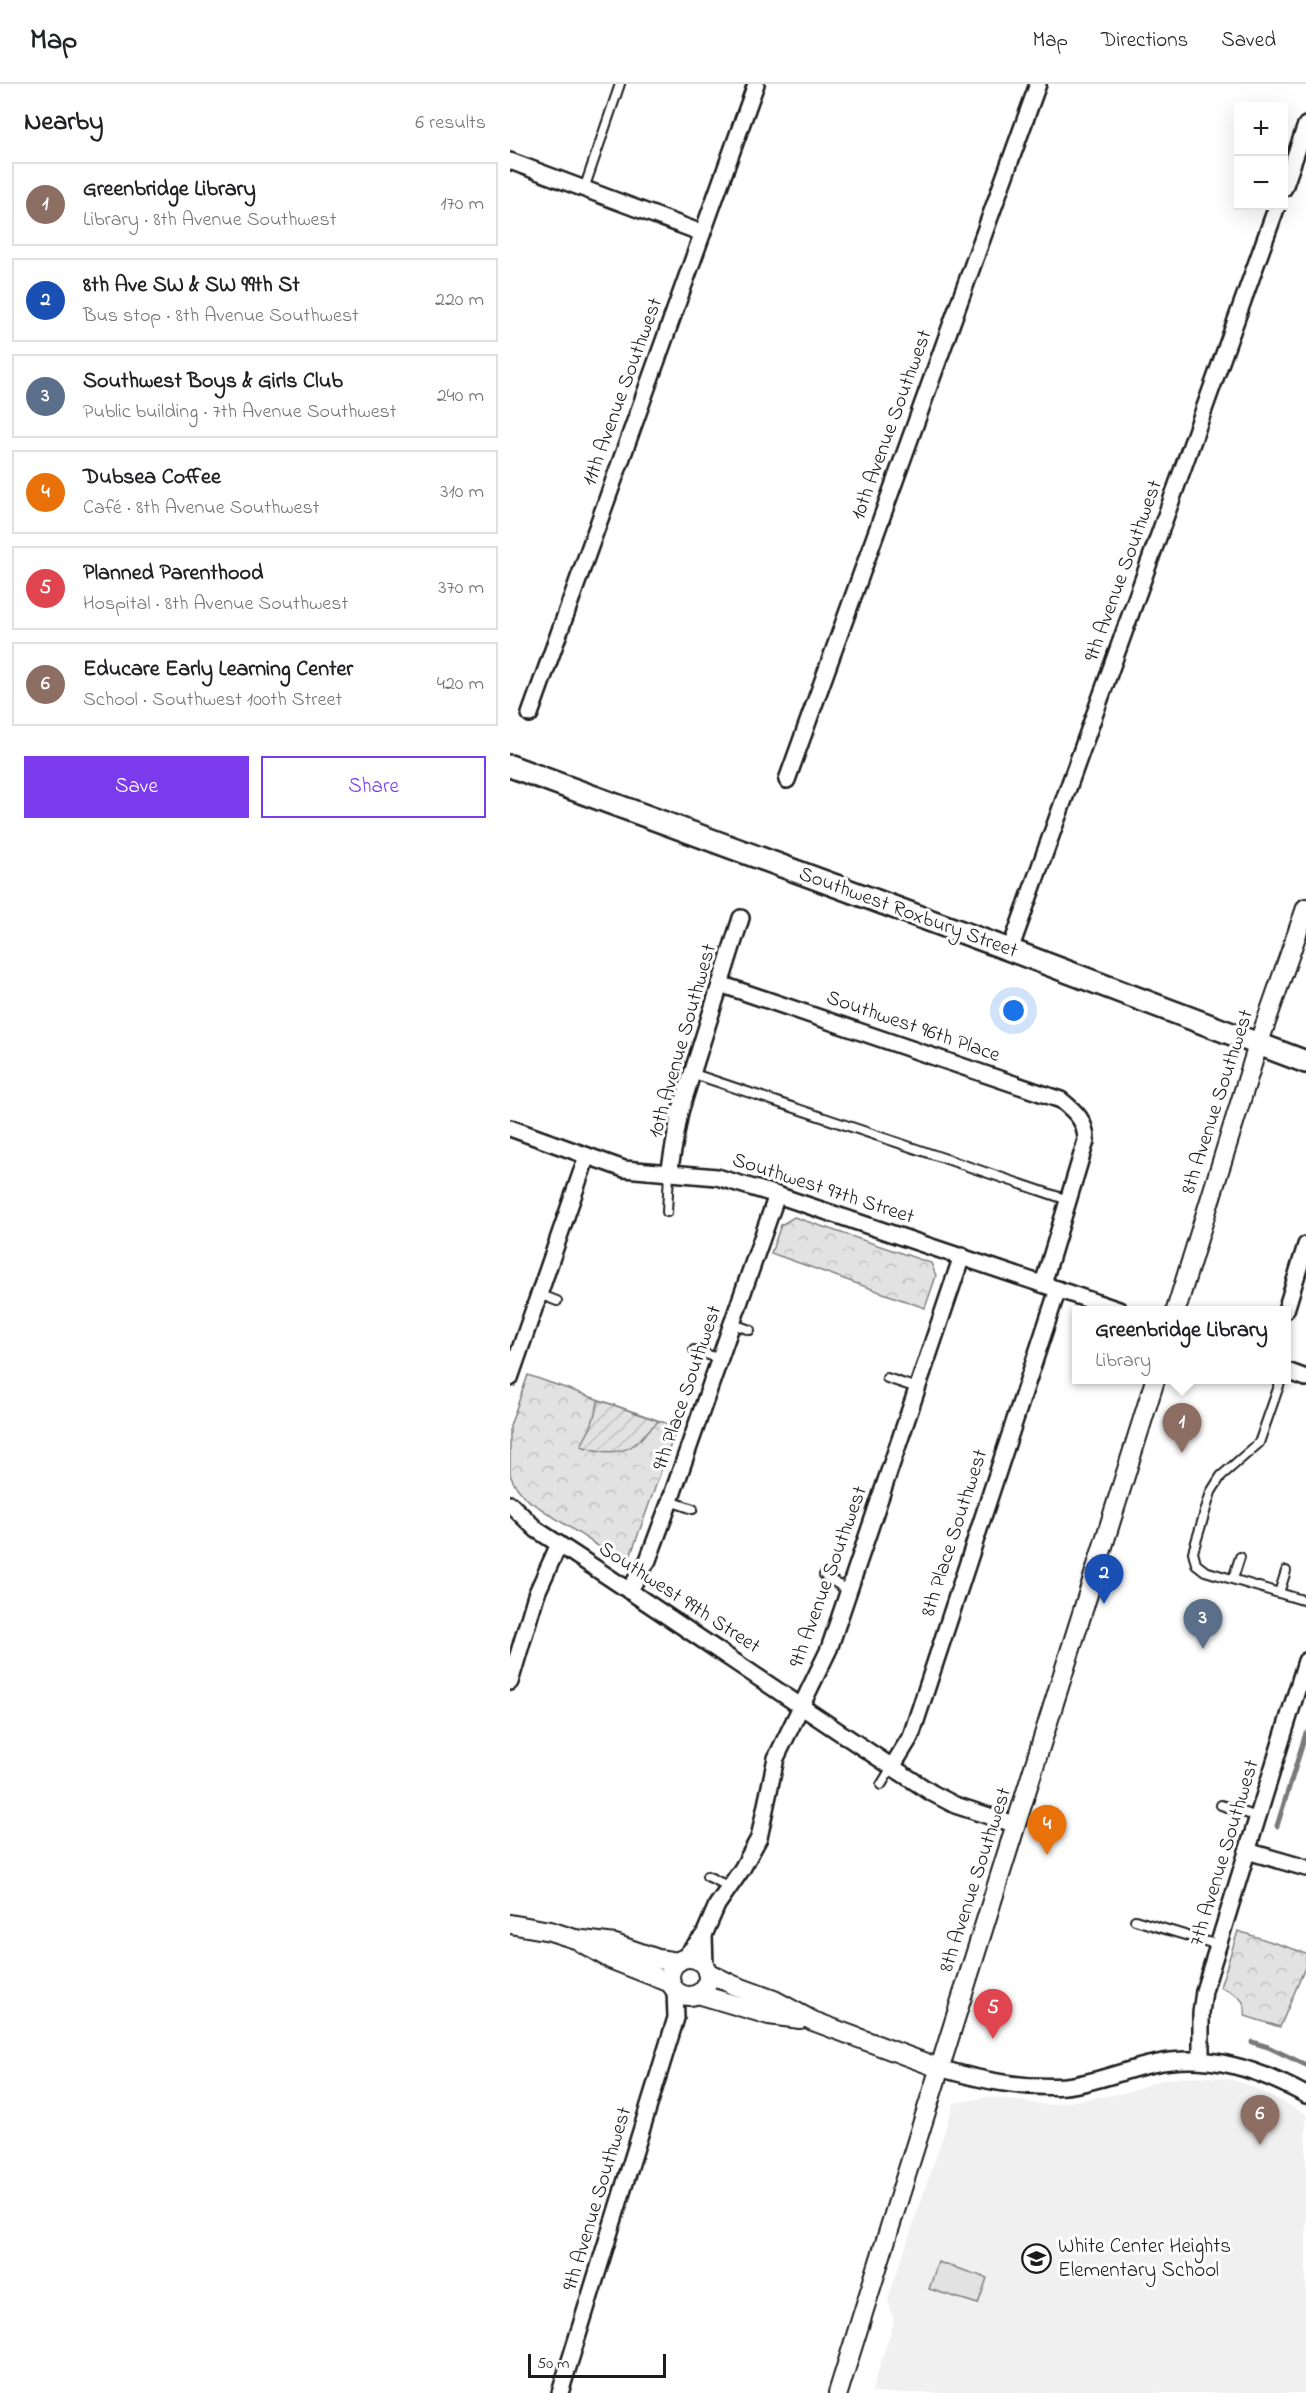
<!DOCTYPE html>
<html lang="en">
<head>
<meta charset="utf-8">
<style>
	:root { --surface:#fff; --page:#f2f2f2; --text:#202124; --muted:#757577; --line:#e0e0e0; --accent:#7c3aed }
	body { margin:0; font-family:"Indie Flower",sans-serif; background:var(--page); color:var(--text) }
	.controls { position:absolute; right:18px; top:18px; display:grid; overflow:hidden; border-radius:0px; box-shadow:0 6px 24px #0002 }
	.controls button { width:54px; height:54px; display:grid; place-items:center; padding:0; border:0; border-bottom:2px solid var(--line); background:var(--surface); color:var(--text); font:30px sans-serif }
	.scale { position:absolute; left:18px; bottom:15px; width:138px; box-sizing:border-box; padding-left:6px; border:3px solid #1c1c1c; border-top:0; font-size:16px; line-height:21px; white-space:nowrap; color:#1c1c1c; -webkit-text-stroke:4px #fff; paint-order:stroke }
	.you { position:absolute; left:504px; top:927px; width:21px; height:21px; margin:-15px; border:4px solid #fff; border-radius:50%; background:#1a73e8; box-shadow:0 0 0 9px #1a73e833 }
	.badge { display:grid; place-items:center; width:39px; height:39px; border-radius:50%; background:var(--accent); color:#fff; font-size:20px; font-weight:700 }
	.pin { position:absolute; translate:-50% -50px; filter:drop-shadow(0 2px 3px #0008) }
	.pin::after { content:''; position:absolute; top:32px; width:21px; height:18px; background:inherit; clip-path:polygon(0 0,100% 0,50% 100%) }
	.popup { position:absolute; left:562px; top:1222px; width:219px; height:78px; box-sizing:border-box; display:grid; place-content:center; border-radius:0px; background:var(--surface); filter:drop-shadow(0 2px 4px #0005); font-size:20px; white-space:nowrap; color:var(--muted) }
	.popup b { font-size:22px; color:var(--text) }
	.popup::after { content:''; position:absolute; left:50%; top:100%; margin-left:-12px; border:12px solid transparent; border-top-color:var(--surface) }
	.list { margin:0; padding:0; list-style:none }
	h2 { display:flex; justify-content:space-between; align-items:center; height:78px; margin:0; padding:0 24px; font-size:26px }
	h2 small { font-size:20px; font-weight:400; color:var(--muted) }
	.list li { display:grid; grid-template-columns:39px 1fr auto; gap:18px; align-items:center; box-sizing:border-box; height:84px; margin:0 12px 12px; padding:0 12px; border:2px solid var(--line); border-radius:0px }
	.list b { display:block; font-size:22px; white-space:nowrap }
	.list p { margin:0; font-size:20px; white-space:nowrap; color:var(--muted) }
	.list em { font-size:20px; font-style:normal; color:var(--muted) }
	.actions { display:flex; gap:12px; padding:18px 24px }
	.actions a { flex:1; padding:14px 0; border:2px solid var(--accent); border-radius:0px; text-align:center; font-size:21px; color:var(--accent) }
	.actions .main { background:var(--accent); color:#fff }
	.map { position:relative; flex:none; width:796px; height:2309px; overflow:hidden }
	header { display:flex; align-items:center; gap:36px; box-sizing:border-box; height:84px; padding:0 30px; background:var(--surface); border-bottom:2px solid var(--line) }
	header strong { font-size:28px }
	nav { display:flex; gap:33px; margin-inline-start:auto; font-size:21px }
	main { display:flex }
	aside { flex:1; background:var(--surface) }
	.map>svg:first-child { display:block }
	.built { fill:#f0f0f0 }
	.park { fill:url(#park-crowns); stroke:#7f7f7f; stroke-width:1.5 }
	.garden { fill:url(#garden-furrows); stroke:#7f7f7f; stroke-width:1.5 }
	.pitch { fill:#e2e2e2; stroke:#7f7f7f; stroke-width:1.5 }
	.lines { fill:none; stroke-linecap:round; stroke-linejoin:round }
	.stream { stroke:#7a7a7a; stroke-width:5 }
	.service-casing { stroke:#1c1c1c; stroke-width:12 }
	.minor-casing { stroke:#1c1c1c; stroke-width:20 }
	.tertiary-casing { stroke:#1c1c1c; stroke-width:22 }
	.secondary-casing { stroke:#1c1c1c; stroke-width:26 }
	.service { stroke:#fff; stroke-width:8 }
	.minor { stroke:#fff; stroke-width:15 }
	.tertiary { stroke:#fff; stroke-width:18 }
	.secondary { stroke:#fff; stroke-width:21 }
	.labels { text-anchor:middle; dominant-baseline:central; stroke-width:6; stroke-linejoin:round; paint-order:stroke }
	.street-label { font-size:21px; fill:#1c1c1c; stroke:#fff }
	.poi-label { font-size:21px; fill:#1c1c1c; stroke:#fff; text-anchor:start }
</style>
</head>
<body>
<header>
<strong>Map</strong>
<nav><a>Map</a><a>Directions</a><a>Saved</a></nav>
</header>
<main>
<aside>
<h2>Nearby<small>6 results</small></h2>
<ul class="list">
<li><span class="badge" style="background:#8d6e63">1</span><div><b>Greenbridge Library</b><p>Library · 8th Avenue Southwest</p></div><em>170 m</em></li>
<li><span class="badge" style="background:#1a4fb4">2</span><div><b>8th Ave SW &amp; SW 99th St</b><p>Bus stop · 8th Avenue Southwest</p></div><em>220 m</em></li>
<li><span class="badge" style="background:#5c6f8a">3</span><div><b>Southwest Boys &amp; Girls Club</b><p>Public building · 7th Avenue Southwest</p></div><em>240 m</em></li>
<li><span class="badge" style="background:#e8710a">4</span><div><b>Dubsea Coffee</b><p>Café · 8th Avenue Southwest</p></div><em>310 m</em></li>
<li><span class="badge" style="background:#e0444e">5</span><div><b>Planned Parenthood</b><p>Hospital · 8th Avenue Southwest</p></div><em>370 m</em></li>
<li><span class="badge" style="background:#8d6e63">6</span><div><b>Educare Early Learning Center</b><p>School · Southwest 100th Street</p></div><em>420 m</em></li>
</ul>
<div class="actions"><a class="main">Save</a><a>Share</a></div>
</aside>
<div class="map">
<svg width="796" height="2309" viewBox="0 0 796 2309">
	<defs>
		<pattern id="park-crowns" width="20" height="18" patternUnits="userSpaceOnUse" patternTransform="scale(1.5)"><rect width="20" height="18" fill="#e2e2e2"/><path d="M2 6a3 3 0 1 1 6 0M12 15a3 3 0 1 1 6 0" fill="none" stroke="#c1c1c1"/></pattern>
		<pattern id="garden-furrows" width="10" height="10" patternUnits="userSpaceOnUse" patternTransform="scale(1.5)"><rect width="10" height="10" fill="#e2e2e2"/><path d="M-1 1l2-2M0 10L10 0M9 11l2-2" fill="none" stroke="#c1c1c1"/></pattern>
	</defs>
	<rect width="100%" height="100%" fill="#fff"/>
	<filter id="ink" filterUnits="userSpaceOnUse"><feTurbulence type="fractalNoise" baseFrequency=".0167" numOctaves="2"/><feDisplacementMap in="SourceGraphic" scale="12" xChannelSelector="R" yChannelSelector="G"/><feConvolveMatrix kernelMatrix="1 2 1 2 8 2 1 2 1" color-interpolation-filters="sRGB"/></filter>
	<g filter="url(#ink)">
		<path class="built" d="M689,1992l34,4 18,6 55,28v279h-435l23,-71 -6,-23 66,-196 35,-6 59,8 76,-12 41,-14z"/>
		<g class="park">
			<path d="M284,1133l137,46 5,13 -11,32 -154,-55 10,-28z"/>
			<path d="M18,1291l149,52 -47,130 -12,2 -92,-60 -11,-14 -5,-10v-49z"/>
			<path d="M728,1847l68,22v12l-26,62 -35,-11c2,-18 -10,-22 -25,-29z"/>
		</g>
		<path class="garden" d="M89,1316l60,21c-9,7 -15,15 -24,23 -15,12 -37,8 -54,2l10,-19z"/>
		<path class="pitch" d="M428,2178l49,16 -9,26 -49,-15z"/>
		<g class="lines">
			<g class="stream">
				<path d="M767,1742l29,-93"/>
				<path d="M742,1958l16,5 38,18"/>
			</g>
			<defs>
				<g id="service">
					<path d="M74,105l36,-105"/>
					<path d="M181,989l377,127"/>
					<path d="M157,1128l2,-39"/>
					<path d="M29,1210l18,7"/>
					<path d="M223,1240l17,6"/>
					<path d="M184,1266l26,9"/>
					<path d="M377,1294l30,10"/>
					<path d="M771,1296l-22,63 -38,33 -10,16 -18,60 3,12 9,7 101,30"/>
					<path d="M160,1417l23,8"/>
					<path d="M314,1491l24,16"/>
					<path d="M723,1495l7,-22"/>
					<path d="M769,1509l7,-22"/>
					<path d="M371,1701l11,-18"/>
					<path d="M711,1721l37,12"/>
					<path d="M197,1792l21,10"/>
					<path d="M625,1836l83,25"/>
				</g>
				<g id="minor">
					<path d="M0,77l192,72"/>
					<path d="M774,104l22,-63"/>
					<path d="M20,630l226,-630"/>
					<path d="M277,696l251,-696"/>
					<path d="M500,866l267,-744"/>
					<path d="M210,900l341,116c15,12 25,21 25,41l-43,143"/>
					<path d="M0,1044l114,41 93,8 60,18 342,115"/>
					<path d="M159,1089l11,-61 61,-194"/>
					<path d="M776,1226l20,-65"/>
					<path d="M777,1287l19,7"/>
					<path d="M0,1294l77,-222"/>
					<path d="M0,1420l27,26c133,86 262,177 395,263l23,12 62,20"/>
					<path d="M119,1507l19,-31 22,-59 107,-306"/>
					<path d="M0,1598l26,-87 23,-51"/>
					<path d="M382,1683l19,-31 147,-447"/>
					<path d="M737,1767l59,17"/>
					<path d="M194,1851l1,32"/>
					<path d="M172,1876l22,-25 13,-30 25,-36 17,-31 17,-80 53,-109 133,-393"/>
					<path d="M691,1975v-46l3,-22 102,-330"/>
					<path d="M429,1984c42,12 82,21 126,18 31,-3 58,-16 88,-22 55,-12 105,5 153,31"/>
					<path d="M50,2309l116,-375 -1,-29"/>
				</g>
				<g id="tertiary">
					<path d="M666,1226l82,-265 48,-137"/>
					<path d="M0,1840l40,7 25,8 40,5 43,15 20,3"/>
					<path d="M72,1859l28,16 61,24"/>
					<circle cx="179" cy="1893" r="19"/>
					<path d="M197,1888l26,13 41,15 39,21 126,47"/>
					<path d="M188,1910l71,21 31,4"/>
					<path d="M328,2309l317,-1013"/>
				</g>
				<path id="secondary" d="M0,682l500,184 296,112"/>
			</defs>
			<use href="#service" class="service-casing"/>
			<use href="#minor" class="minor-casing"/>
			<use href="#tertiary" class="tertiary-casing"/>
			<use href="#secondary" class="secondary-casing"/>
			<use href="#service" class="service"/>
			<use href="#minor" class="minor"/>
			<use href="#tertiary" class="tertiary"/>
			<use href="#secondary" class="secondary"/>
		</g>
	</g>
	<defs>
		<symbol id="school-ring" viewBox="-11 -11 22 22"><circle r="9.5" fill="#fff" stroke="#1c1c1c" stroke-width="1.5"/><path d="M0-5L7-2L0 1L-7-2ZM-4 1L0 2.5L4 1V4Q0 6-4 4Z" fill="#1c1c1c"/></symbol>
	</defs>
	<g fill-rule="evenodd">
		<use href="#school-ring" x="510" y="2158" width="33" height="33"/>
	</g>
	<g class="labels">
		<g class="street-label">
			<text transform="translate(113 308) rotate(-70)">11th Avenue Southwest</text>
			<text transform="translate(382 341) rotate(-70)">10th Avenue Southwest</text>
			<text transform="translate(614 487) rotate(-70)">9th Avenue Southwest</text>
			<text transform="translate(398 829) rotate(20)">Southwest Roxbury Street</text>
			<text transform="translate(403 943) rotate(19)">Southwest 96th Place</text>
			<text transform="translate(173 957) rotate(-74)">10th Avenue Southwest</text>
			<text transform="translate(708 1018) rotate(-72)">8th Avenue Southwest</text>
			<text transform="translate(313 1105) rotate(18)">Southwest 97th Street</text>
			<text transform="translate(178 1304) rotate(-71)">9th Place Southwest</text>
			<text transform="translate(445 1449) rotate(-72)">8th Place Southwest</text>
			<text transform="translate(319 1493) rotate(-70)">9th Avenue Southwest</text>
			<text transform="translate(169 1514) rotate(33)">Southwest 99th Street</text>
			<text transform="translate(715 1769) rotate(-73)">7th Avenue Southwest</text>
			<text transform="translate(466 1796) rotate(-72)">8th Avenue Southwest</text>
			<text transform="translate(88 2115) rotate(-73)">9th Avenue Southwest</text>
		</g>
		<g class="poi-label">
			<text x="548" y="2163">White Center Heights<tspan x="548" dy="24">Elementary School</tspan></text>
		</g>
	</g>
</svg>
<div class="controls">
<button>+</button>
<button>−</button>
</div>
<div class="scale">50 m</div>
<div class="you"></div>
<div class="pin badge" style="left:672px;top:1369px;background:#8d6e63">1</div>
<div class="popup"><b>Greenbridge Library</b>Library</div>
<div class="pin badge" style="left:594px;top:1520px;background:#1a4fb4">2</div>
<div class="pin badge" style="left:693px;top:1565px;background:#5c6f8a">3</div>
<div class="pin badge" style="left:537px;top:1771px;background:#e8710a">4</div>
<div class="pin badge" style="left:483px;top:1955px;background:#e0444e">5</div>
<div class="pin badge" style="left:750px;top:2061px;background:#8d6e63">6</div>
</div>
</main>
</body>
</html>
